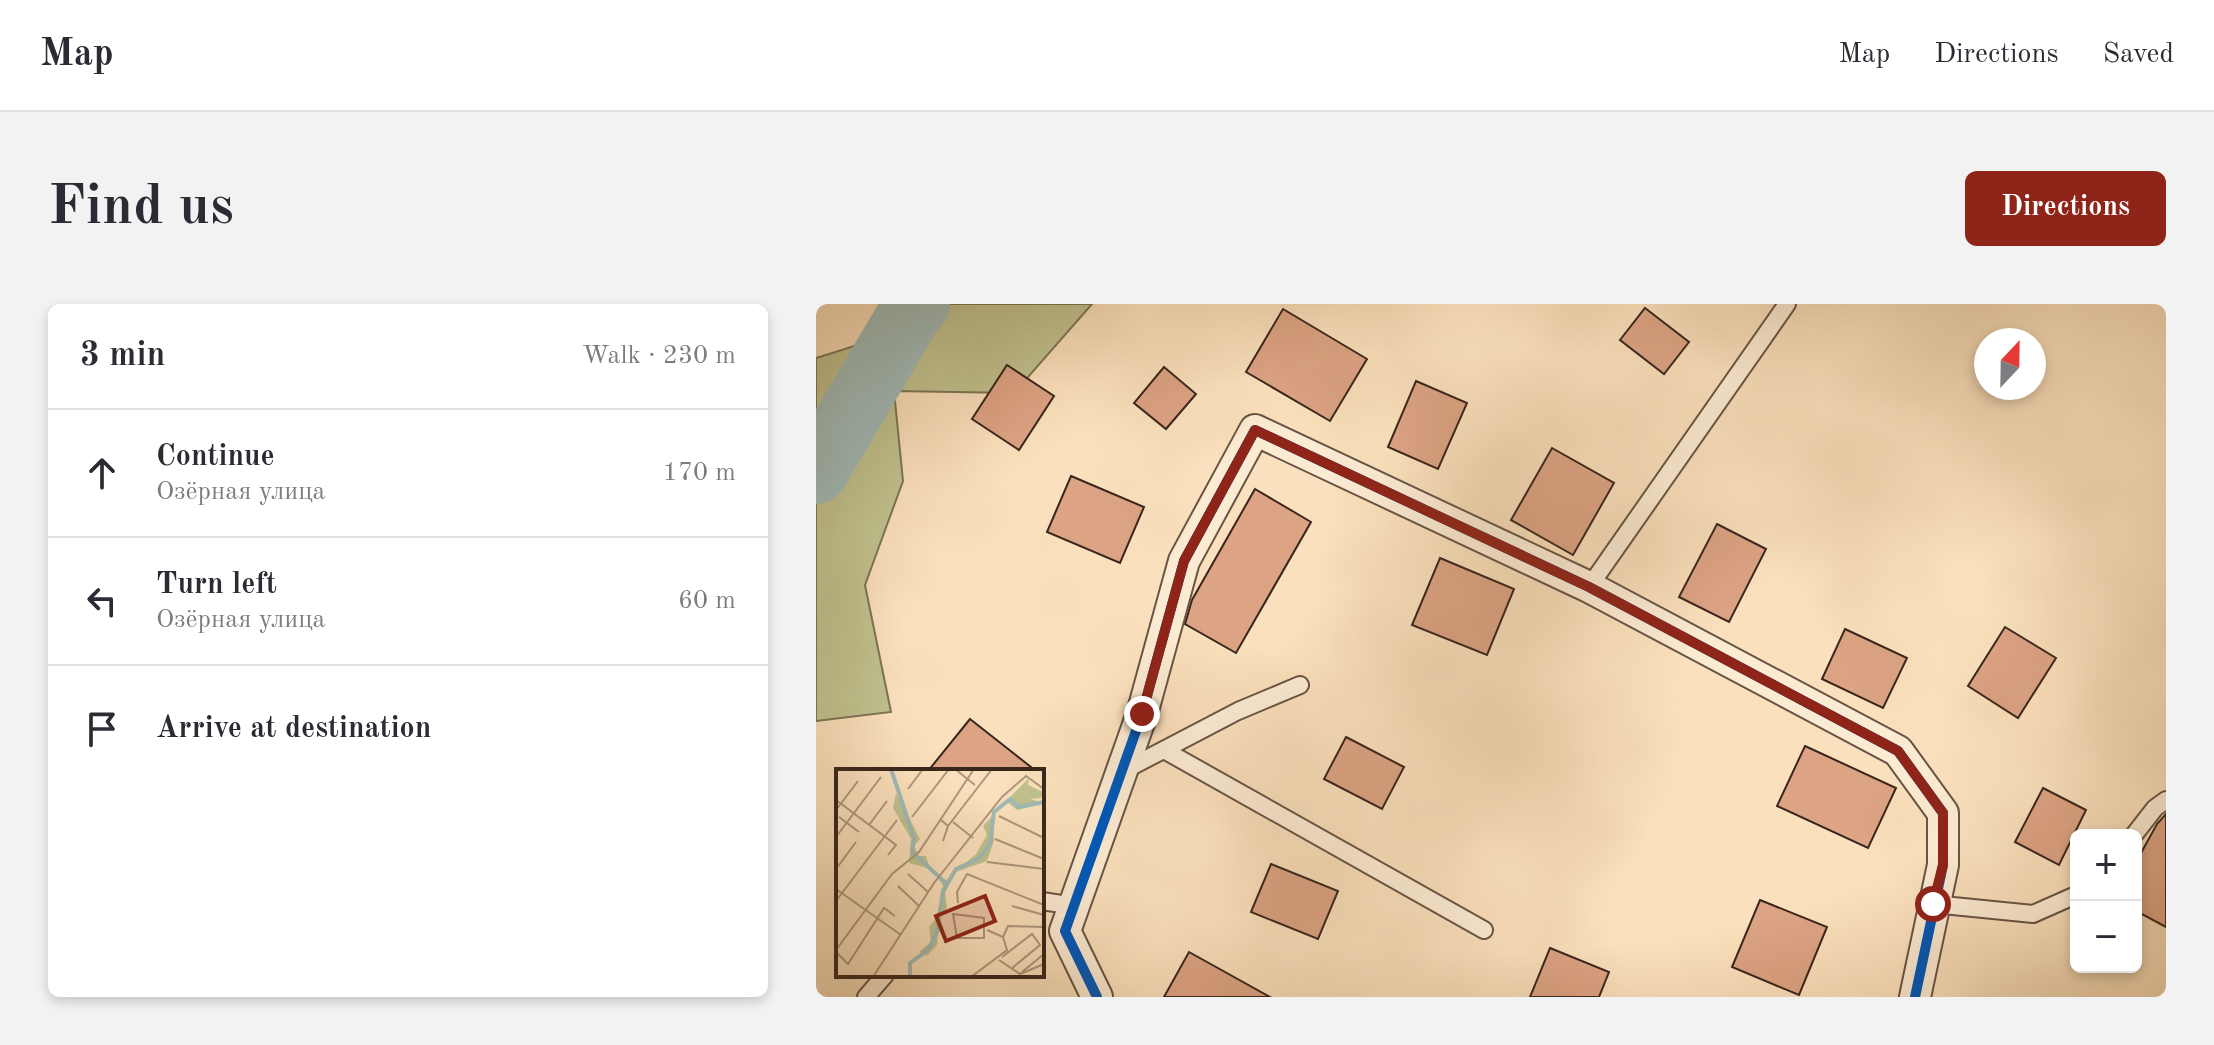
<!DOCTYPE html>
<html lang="en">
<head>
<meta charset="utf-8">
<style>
	:root { --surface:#fff; --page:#f2f2f3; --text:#2b2b33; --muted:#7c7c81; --line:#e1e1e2; --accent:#8f2418 }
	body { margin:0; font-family:"Old Standard TT",serif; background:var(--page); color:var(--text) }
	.controls { position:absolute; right:24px; bottom:24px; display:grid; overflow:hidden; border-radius:12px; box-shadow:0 4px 12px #0003 }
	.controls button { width:72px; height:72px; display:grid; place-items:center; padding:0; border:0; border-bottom:2px solid var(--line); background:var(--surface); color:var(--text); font:40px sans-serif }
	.compass { position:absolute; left:1158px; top:24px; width:72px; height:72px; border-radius:50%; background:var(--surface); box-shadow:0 4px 12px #0003; rotate:22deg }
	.stop { position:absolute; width:24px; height:24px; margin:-18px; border:6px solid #8f2418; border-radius:50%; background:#fff }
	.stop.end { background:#8f2418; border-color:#fff; box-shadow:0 2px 8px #0008 }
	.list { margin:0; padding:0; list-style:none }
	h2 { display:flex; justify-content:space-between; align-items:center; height:104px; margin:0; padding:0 32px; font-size:34px }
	h2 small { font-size:26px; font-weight:400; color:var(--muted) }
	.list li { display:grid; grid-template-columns:52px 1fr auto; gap:24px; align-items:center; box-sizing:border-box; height:128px; padding:0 32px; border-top:2px solid var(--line) }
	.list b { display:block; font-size:30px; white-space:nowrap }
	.list p { margin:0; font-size:26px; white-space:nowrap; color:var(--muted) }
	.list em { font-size:26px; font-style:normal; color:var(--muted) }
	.icon { flex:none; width:44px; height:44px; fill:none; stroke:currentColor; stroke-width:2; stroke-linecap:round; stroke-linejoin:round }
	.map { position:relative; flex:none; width:1350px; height:693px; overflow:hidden; border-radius:12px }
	header { display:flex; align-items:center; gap:48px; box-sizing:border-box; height:112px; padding:0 40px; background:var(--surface); border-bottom:2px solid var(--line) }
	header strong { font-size:38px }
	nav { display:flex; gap:44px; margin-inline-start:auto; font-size:28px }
	.intro { display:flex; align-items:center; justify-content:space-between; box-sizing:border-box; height:192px; padding:0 48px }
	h1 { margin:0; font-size:56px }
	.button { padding:20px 36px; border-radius:12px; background:var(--accent); color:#fff; font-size:28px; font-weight:700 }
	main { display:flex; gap:48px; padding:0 48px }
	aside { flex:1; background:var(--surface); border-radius:12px; box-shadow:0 4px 12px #0003 }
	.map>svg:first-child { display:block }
	.green { fill:#c0c28f; stroke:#7c7456; stroke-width:2 }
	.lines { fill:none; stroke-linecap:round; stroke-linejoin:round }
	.river { stroke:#a0bbb8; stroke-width:64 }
	.building { fill:#dca384; stroke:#39261c; stroke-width:2 }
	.lane-casing { stroke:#695444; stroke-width:20 }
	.street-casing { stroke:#695444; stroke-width:34 }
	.lane { stroke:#fcebd3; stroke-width:16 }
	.street { stroke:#fcebd3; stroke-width:30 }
	.cycleway-casing { stroke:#fcebd3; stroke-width:15 }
	.cycleway { stroke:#0057b8; stroke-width:10 }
	.route { stroke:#8f2418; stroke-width:10 }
	.inset-river { fill:none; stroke:#a0bbb8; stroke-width:4 }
	.inset-road { fill:none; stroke:#ad967c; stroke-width:2 }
	.view { fill:#8f2418; fill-opacity:0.15; stroke:#8f2418; stroke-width:4 }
	.inset-edge { fill:none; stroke:#39261c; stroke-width:4 }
</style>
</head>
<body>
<header>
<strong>Map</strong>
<nav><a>Map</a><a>Directions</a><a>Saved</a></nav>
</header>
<div class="intro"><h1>Find us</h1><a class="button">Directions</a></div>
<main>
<aside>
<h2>3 min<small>Walk · 230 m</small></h2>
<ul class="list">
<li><svg class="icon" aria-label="ahead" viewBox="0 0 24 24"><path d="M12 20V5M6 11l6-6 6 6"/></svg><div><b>Continue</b><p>Озёрная улица</p></div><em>170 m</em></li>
<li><svg class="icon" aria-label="left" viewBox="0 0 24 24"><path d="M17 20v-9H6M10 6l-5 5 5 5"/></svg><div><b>Turn left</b><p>Озёрная улица</p></div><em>60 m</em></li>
<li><svg class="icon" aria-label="arrive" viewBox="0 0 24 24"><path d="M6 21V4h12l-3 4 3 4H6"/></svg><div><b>Arrive at destination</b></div></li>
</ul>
</aside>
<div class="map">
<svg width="1350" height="693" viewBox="0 0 1350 693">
	<rect width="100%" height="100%" fill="#fae0bc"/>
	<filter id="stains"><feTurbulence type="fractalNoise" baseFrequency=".0025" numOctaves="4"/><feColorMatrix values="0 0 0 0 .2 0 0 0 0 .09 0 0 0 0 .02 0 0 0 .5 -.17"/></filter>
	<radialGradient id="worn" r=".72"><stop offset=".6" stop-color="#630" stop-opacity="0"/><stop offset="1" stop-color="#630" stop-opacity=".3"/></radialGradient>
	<path class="green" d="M84,0h192l-78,89 -120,-2 9,90 -38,104 26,127 -75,9v-363l61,-19z"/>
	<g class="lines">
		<path class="river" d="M0,168l93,-157 9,-11"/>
	</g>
	<g class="building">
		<path d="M829,4l44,34 -25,32 -44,-34z"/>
		<path d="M467,5l84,50 -37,62 -84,-49z"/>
		<path d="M191,61l47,31 -35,54 -47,-31z"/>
		<path d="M348,63l32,27 -30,35 -32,-26z"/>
		<path d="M600,77l51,22 -29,66 -50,-22z"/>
		<path d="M736,144l62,35 -41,72 -62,-35z"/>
		<path d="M255,172l73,31 -24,56 -73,-31z"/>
		<path d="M439,185l56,33 -75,131 -51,-29 7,-24z"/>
		<path d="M901,220l49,25 -37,73 -50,-25z"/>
		<path d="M624,254l74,31 -27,66 -75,-30z"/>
		<path d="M1189,323l51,31 -38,60 -50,-32z"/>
		<path d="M1029,325l62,29 -24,50 -61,-29z"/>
		<path d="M154,415l66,52h-108z"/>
		<path d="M530,433l58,30 -22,42 -58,-30z"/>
		<path d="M989,442l91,42 -28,60 -91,-42z"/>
		<path d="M1227,484l43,22 -27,55 -44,-23z"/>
		<path d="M1350,510v113l-30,-16v-49l21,-38z"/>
		<path d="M455,560l67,27 -20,48 -67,-27z"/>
		<path d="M944,596l67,27 -28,68 -67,-28z"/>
		<path d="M734,644l59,24 -10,25h-69z"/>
		<path d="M373,648l81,45h-106z"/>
	</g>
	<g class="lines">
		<defs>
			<g id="lane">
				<path d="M773,283l198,-283"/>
				<path d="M348,446l320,180"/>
				<path d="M307,467l115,-60 62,-26"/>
				<path d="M1318,531l21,-27 11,-8"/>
				<path d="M226,597l32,5"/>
				<path d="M1117,600l100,10 43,-19"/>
				<path d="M50,693l19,-22"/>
			</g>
			<path id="street" d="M281,693l-32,-66 77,-217 42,-153 71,-131 334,157 309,164 45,62v52l-28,132"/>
		</defs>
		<use href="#lane" class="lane-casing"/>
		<use href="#street" class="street-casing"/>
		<use href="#lane" class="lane"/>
		<use href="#street" class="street"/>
		<defs>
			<path id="cycleway" d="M281,693l-32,-66 77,-217 42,-153 71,-131 334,157 309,164 45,62v52l-28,132"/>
		</defs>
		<use href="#cycleway" class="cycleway-casing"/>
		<use href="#cycleway" class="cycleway"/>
	</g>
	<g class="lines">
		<path class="route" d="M326,410l42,-153 71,-131 334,157 309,164 45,62v52l-10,39"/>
	</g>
	<g transform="translate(20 465)">
		<rect width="208" height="208" fill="#fae0bc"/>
		<path d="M193,9l-1,7 15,7 -2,6 -11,1 14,4 -27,7 -11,-9zM60,24l24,46 -6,7 5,10h7l4,13 -21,-6 2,-24 -18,-31zM157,46l1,26 -7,20 -31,11 -11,21 2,15 -7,10 4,12 -6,3 -1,12 -10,11 -8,-4 12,-10 -2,-15 9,-11 5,-30 -4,-7 7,1 30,-26 11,-19 -4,-9z" fill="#c0c28f"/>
		<path class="inset-river" d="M55,0l23,69 -2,14 35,32M74,208v-14l18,-13 9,-18 6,-41 13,-22 22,-10 12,-15 4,-32 16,-13 9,8 25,-5"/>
		<path class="inset-road" d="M119,0l20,16M72,20l15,-20M0,31l60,45 -8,10M0,41l22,-29M163,47l45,22M3,48l20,15M76,48l37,-48M104,50l8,7 -5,15M117,53l20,16M33,56l18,-24M112,57l44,-57M0,68l45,-60M159,70l49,20M151,93l57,7M0,100l20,-27M72,105l20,18M62,117l21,20M0,120l65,46M0,132l61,-81M122,134l-1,-11 10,-18 77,31M176,137l32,9M117,145l31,4v20h-27zM167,168l5,-11 36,1M0,181l56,-76 27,-22 55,-83M0,183l12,12 36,-56 11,8M166,188l30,-23 8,11 -29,24M163,191l21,14 24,-10M186,203l22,-18M37,208l61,-94 68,-86 24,-21 18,13M135,208l36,-27 -4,-13 -16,-7"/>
		<path class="view" d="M149,127l10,25 -49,20 -10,-25z"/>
		<rect width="208" height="208" class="inset-edge"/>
	</g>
	<rect width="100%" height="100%" filter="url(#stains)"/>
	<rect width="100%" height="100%" fill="url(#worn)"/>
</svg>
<div class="controls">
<button>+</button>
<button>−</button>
</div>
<svg class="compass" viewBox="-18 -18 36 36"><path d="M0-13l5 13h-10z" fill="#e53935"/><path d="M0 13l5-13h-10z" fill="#7c7c81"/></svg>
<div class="stop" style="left:1117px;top:600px"></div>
<div class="stop end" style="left:326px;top:410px"></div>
</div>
</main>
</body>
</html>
